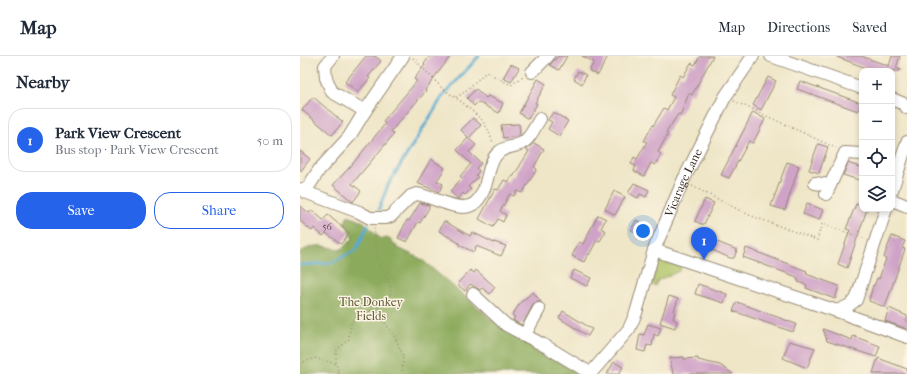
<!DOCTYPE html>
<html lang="en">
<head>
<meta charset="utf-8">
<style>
	:root { --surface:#fff; --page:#f2f2f3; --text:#1f2937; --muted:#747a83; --line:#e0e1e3; --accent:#2563eb }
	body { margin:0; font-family:"IM FELL French Canon",serif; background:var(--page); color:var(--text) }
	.controls { position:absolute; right:12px; top:12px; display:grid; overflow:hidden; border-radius:8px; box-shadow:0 2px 6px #0003 }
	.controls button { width:36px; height:36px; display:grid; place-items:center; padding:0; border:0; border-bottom:1px solid var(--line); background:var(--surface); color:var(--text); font:20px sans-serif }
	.you { position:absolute; left:343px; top:175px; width:14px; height:14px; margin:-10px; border:3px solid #fff; border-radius:50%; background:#1a73e8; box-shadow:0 0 0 6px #1a73e833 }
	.badge { display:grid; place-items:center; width:26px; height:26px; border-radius:50%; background:var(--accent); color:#fff; font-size:13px; font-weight:700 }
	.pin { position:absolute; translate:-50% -33px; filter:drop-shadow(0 1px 2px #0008) }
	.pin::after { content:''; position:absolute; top:21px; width:14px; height:12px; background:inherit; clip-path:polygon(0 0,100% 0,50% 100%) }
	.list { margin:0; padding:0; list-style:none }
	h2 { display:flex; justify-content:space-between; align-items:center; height:52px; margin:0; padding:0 16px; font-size:17px }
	h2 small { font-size:13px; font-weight:400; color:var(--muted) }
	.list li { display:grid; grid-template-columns:26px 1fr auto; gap:12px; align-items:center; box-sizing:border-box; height:64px; margin:0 8px 8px; padding:0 8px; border:1px solid var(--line); border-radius:16px }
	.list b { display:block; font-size:15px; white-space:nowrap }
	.list p { margin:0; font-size:13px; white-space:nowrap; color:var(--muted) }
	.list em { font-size:13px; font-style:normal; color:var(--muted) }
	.actions { display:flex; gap:8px; padding:12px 16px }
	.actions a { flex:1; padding:9px 0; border:1px solid var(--accent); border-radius:16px; text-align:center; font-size:14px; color:var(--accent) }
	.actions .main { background:var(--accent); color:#fff }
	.icon { flex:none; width:22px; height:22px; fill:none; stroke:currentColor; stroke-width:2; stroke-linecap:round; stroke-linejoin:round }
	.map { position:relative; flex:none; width:607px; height:318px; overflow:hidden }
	header { display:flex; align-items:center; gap:24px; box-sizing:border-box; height:56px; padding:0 20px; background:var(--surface); border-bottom:1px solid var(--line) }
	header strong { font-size:19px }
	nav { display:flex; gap:22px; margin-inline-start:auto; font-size:14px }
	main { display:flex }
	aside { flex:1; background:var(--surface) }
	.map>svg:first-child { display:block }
	.green { fill:#b1c467; stroke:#767742 }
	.forest { fill:#8caa5c; stroke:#646a3d }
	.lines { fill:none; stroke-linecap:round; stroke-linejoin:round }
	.stream { stroke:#53a9d0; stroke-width:3 }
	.building { fill:#cfa3c7 }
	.minor-casing { stroke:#958873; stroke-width:14 }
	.path { stroke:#958873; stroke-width:1.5; stroke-dasharray:1 3; stroke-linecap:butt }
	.minor { stroke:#fff; stroke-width:12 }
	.labels { text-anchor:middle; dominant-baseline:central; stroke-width:3; stroke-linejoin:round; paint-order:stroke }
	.number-label { font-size:10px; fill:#604848 }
	.street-label { font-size:12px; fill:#3b2a1e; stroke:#fcf5e5 }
	.park-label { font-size:12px; fill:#5e5834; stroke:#fcf5e5 }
</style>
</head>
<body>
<header>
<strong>Map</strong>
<nav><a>Map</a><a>Directions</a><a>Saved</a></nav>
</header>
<main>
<aside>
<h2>Nearby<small></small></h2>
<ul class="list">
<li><span class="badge">1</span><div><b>Park View Crescent</b><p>Bus stop · Park View Crescent</p></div><em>50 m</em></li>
</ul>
<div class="actions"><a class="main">Save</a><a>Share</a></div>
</aside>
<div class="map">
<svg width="607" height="318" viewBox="0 0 607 318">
	<rect width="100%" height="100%" fill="#fcf5e5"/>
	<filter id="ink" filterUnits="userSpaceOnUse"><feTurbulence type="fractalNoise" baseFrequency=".025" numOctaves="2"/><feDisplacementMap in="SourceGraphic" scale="8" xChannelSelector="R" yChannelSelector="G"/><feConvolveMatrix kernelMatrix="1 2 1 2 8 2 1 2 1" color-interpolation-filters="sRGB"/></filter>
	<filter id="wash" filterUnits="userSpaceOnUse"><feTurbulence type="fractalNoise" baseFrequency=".012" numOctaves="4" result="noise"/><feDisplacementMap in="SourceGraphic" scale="16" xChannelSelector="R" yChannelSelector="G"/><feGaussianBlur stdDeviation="0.9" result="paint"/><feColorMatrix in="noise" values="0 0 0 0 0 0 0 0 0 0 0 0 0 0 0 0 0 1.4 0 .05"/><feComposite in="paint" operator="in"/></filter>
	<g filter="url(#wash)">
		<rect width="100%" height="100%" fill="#efe6c8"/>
		<path class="green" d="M361,205l20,6 -2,4 -21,9 -3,6 -3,-1 5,-20z"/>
		<path class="forest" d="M48,160l16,6 17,17 8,-1 9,10 23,11 82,70 79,45h-282v-122c17,-9 22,-7 40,-2l13,-11 -6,-13 -3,-2z"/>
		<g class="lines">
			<g class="stream">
				<path d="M79,153l9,-24 55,-89 36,-40"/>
				<path d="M0,209l31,-2 25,-13 12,-25"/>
			</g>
		</g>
		<g id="blocks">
			<g class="building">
				<path d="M66,0h9l6,5 -13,16 2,1 -12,14 -13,-10z"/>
				<path d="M130,0h21l-18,23h1l-9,11 1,1 -35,40 3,3 -42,50 9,7 -8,11 -20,-17 17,-18 35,-43 -2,-3 34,-40 -3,-2 11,-14 -1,-1z"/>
				<path d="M258,0h9l-8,14 -9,-5z"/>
				<path d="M282,0h26l-10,19 -9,-4 5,-9z"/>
				<path d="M400,0h13l-20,37 -1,2 -3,-2 -7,18 -2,4 -2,-1 -12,19 2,1 -10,18 3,2 -6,11 -4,-2 -7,13 -10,-5 2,-5 -5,-2 3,-7 3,2 10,-17 -3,-1 8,-15h1l11,-18 3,2 7,-13 -4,-2 10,-20 3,2 8,-14 4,2z"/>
				<path d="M537,0h24l28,10 3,-10h8l-4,12 5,2 -1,1h-26l-37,-14z"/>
				<path d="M211,8l8,4 -8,14 -8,-4z"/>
				<path d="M278,15l8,4 -4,9 -8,-5z"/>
				<path d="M468,21l8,4 -15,29 -8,-5z"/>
				<path d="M238,23l8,5 -11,19 2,1 -9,15 -9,-6z"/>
				<path d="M500,25l61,22 -3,8 -61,-22z"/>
				<path d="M176,33l10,9 2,-2 15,7 -4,10 -21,-11 -4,4 -7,-8z"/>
				<path d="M13,41l30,25 -11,13 -30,-25z"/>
				<path d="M253,56l15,9 -9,15 -11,-7 4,-7 -4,-2z"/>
				<path d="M453,56l12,7 -12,24 -4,-2 -20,37 -8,-3z"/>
				<path d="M173,62l8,7 -12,13 -8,-8z"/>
				<path d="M219,68l1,12 -17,2 -2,-13z"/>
				<path d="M168,82l8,7 -7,7 12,11 -5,5 3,3 -3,4 2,2 -10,10 3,2 -6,6 -2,-2 -5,6 -8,-8 12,-13 -2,-2 11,-12 -14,-14z"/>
				<path d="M234,87l10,6 -10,18 3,2 -15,24 -5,-2 -3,5 -4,-2 -10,17 6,4 -3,7 -5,-3 -5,8 -14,-8 16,-30 3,1 6,-10 4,2 4,-6 1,1 16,-26 -3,-2z"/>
				<path d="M518,88l10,3 -9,26 -10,-3z"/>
				<path d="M0,95l10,8 -10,13z"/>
				<path d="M131,103l14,9 -8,13 6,3 -4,8 -22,-9z"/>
				<path d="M487,106l12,4 -14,44 -14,-4z"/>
				<path d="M548,107l14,5v13l-19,-6z"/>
				<path d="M334,127l15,7 -3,7 -6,-3 -2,4 -10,-5z"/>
				<path d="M314,135l11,6 -10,18 -10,-6z"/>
				<path d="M405,143l9,4 -10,21h-3l-6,-3z"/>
				<path d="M120,147l9,2v3l-9,15 -2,-1 -11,20 -9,-4 9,-18 2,1z"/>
				<path d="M507,147l16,7 -4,10 -16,-6z"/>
				<path d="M556,148l6,2v3h5l-20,59 -9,-4 12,-34 -4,-1z"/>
				<path d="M0,150l9,7 3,-3 11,10 5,-5 21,18 -8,11 -15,-11 -3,3 -9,-8 -2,3 -12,-10z"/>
				<path d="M298,159l8,4 -5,9 5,3 -6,10 -3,-1 -8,15 -1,-1 -4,8 -12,-6 7,-14 4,2z"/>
				<path d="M336,164l13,6 -5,11 -13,-7z"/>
				<path d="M144,165l26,15 2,-4 22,11v-1l12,4 -5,10 -25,-10 -2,6 -15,-7v-2l-20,-12z"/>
				<path d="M592,180l13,5 -3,7 3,1 -20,58 -16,-6 4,-16 1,1 3,-8 2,1 4,-12 3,-8 -2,-1 2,-7z"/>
				<path d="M410,183l27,11 -3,8h-4l-24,-11z"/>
				<path d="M446,192l61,23 -1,3 33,12 -4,13 -29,-11 1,-3 -9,-3 1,-2h-2v-3l-54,-20z"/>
				<path d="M170,214l4,3 2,-3 19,17 -5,7 -8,-6 -2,2 -10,-6 -5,7 -8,-7z"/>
				<path d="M274,214l17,8 -4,8 -17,-8z"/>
				<path d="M398,228l29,10 -3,9 -29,-9z"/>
				<path d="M233,236l8,10h-5l-3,3 -11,20 -9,-5 2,-3 -3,-2 9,-13z"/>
				<path d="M369,240l9,3 -4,12h1l-2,8 4,2 -2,7 -15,-5z"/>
				<path d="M437,246l59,22 -3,8 -60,-21z"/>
				<path d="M589,252l18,8v13l-22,-8z"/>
				<path d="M263,255l29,18 -4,7 -29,-18z"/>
				<path d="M348,268l13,4 -3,8 -4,-2 -2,12 -5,-1 -2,7 -8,-2 3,-16 4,1z"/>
				<path d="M523,273l29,11 1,-4 27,10 -4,11 -49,-16z"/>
				<path d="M489,285l26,7 -8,20 -24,-10z"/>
				<path d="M384,301v2l14,-1v2l22,5 13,9h-60l-3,-16z"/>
				<path d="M578,302l29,11v5h-30l-4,-1z"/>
				<path d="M314,306l9,5 -4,7h-12z"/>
			</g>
		</g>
	</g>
	<g filter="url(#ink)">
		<use href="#blocks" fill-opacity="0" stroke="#958873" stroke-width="1"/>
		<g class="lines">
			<defs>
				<g id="minor">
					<path d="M33,0l-8,10 1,12 6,14 33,19"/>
					<path d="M471,0l91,32"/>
					<path d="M232,16l16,-16"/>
					<path d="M592,43l12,5 3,4"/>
					<path d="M515,127l15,2"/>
					<path d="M0,133l5,3 54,20 11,6h16l5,-2 20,-20 6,-2c32,7 59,32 70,-15 2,-8 4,-19 10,-25 7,-8 16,-6 25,-11 8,-4 13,-17 18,-24"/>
					<path d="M592,134l15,-48"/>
					<path d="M5,136l14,-22 30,-33 16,-26 38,-55"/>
					<path d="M526,138l19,-41 17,1"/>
					<path d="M592,144l15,6"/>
					<path d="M354,194l183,61 11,-5 8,-6 30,-91"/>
					<path d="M173,238l33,31 41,22 43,26"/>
					<path d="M537,255l70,26"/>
					<path d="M224,280l15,-27"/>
					<path id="s1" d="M290,318l39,-45 7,-16 18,-63 29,-69 42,-84 28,-41"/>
				</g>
			</defs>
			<use href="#minor" class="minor-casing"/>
			<g class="path">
				<path d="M113,2l29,30 21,15 18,16 7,10 5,14"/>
				<path d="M156,41l6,-3 24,-22 25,13 12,-8"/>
				<path d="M434,45l102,47"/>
				<path d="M392,130l57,29 68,25 5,-16 44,15"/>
				<path d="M80,249l-1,10 15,20 9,21 -1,18"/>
				<path d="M0,307l15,-5 21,6"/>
				<path d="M39,318l-3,-10v-13l13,-12 2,-17 29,-17 7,-2c10,-18 -4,-25 -8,-41 -3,-11 -4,-23 -5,-34"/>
			</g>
			<use href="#minor" class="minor"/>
		</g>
	</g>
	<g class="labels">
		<g class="number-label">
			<text x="27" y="171">56</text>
		</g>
		<g class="street-label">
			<text stroke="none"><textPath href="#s1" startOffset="216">Vicarage Lane</textPath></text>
		</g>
		<g class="park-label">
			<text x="71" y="246">The Donkey<tspan x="71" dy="14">Fields</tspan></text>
		</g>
	</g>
</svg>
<div class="controls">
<button>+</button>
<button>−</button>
<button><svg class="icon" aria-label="locate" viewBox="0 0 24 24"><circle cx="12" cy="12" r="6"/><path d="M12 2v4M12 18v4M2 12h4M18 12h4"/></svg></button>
<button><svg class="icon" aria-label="layers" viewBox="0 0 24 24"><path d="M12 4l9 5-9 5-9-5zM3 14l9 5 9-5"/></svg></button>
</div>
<div class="you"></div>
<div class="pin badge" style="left:404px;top:204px">1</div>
</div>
</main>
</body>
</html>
